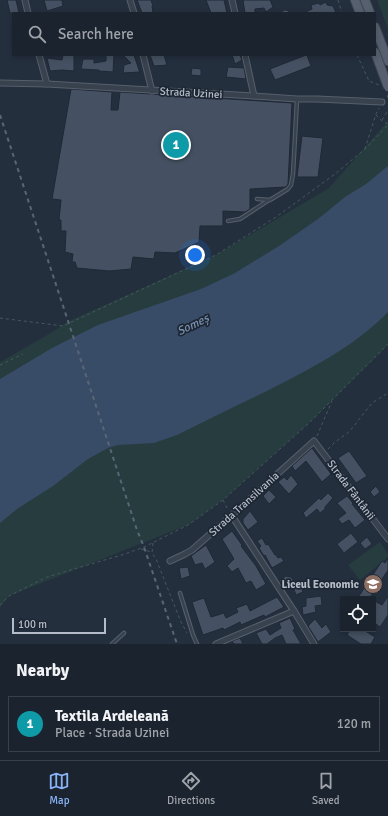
<!DOCTYPE html>
<html lang="en">
<head>
<meta charset="utf-8">
<style>
	:root { --surface:#1b232e; --page:#282f3a; --text:#f1f3f6; --muted:#a0a4aa; --line:#39404a; --accent:#8ab4f8 }
	body { margin:0; font-family:Signika,sans-serif; background:var(--page); color:var(--text) }
	.controls { position:absolute; right:12px; bottom:12px; display:grid; overflow:hidden; border-radius:0px; box-shadow:0 2px 6px #0003 }
	.controls button { width:36px; height:36px; display:grid; place-items:center; padding:0; border:0; border-bottom:1px solid var(--line); background:var(--surface); color:var(--text); font:20px sans-serif }
	.scale { position:absolute; left:12px; bottom:10px; width:94px; box-sizing:border-box; padding-left:4px; border:2px solid #b4bcc9; border-top:0; font-size:11px; line-height:14px; white-space:nowrap; color:#b4bcc9; -webkit-text-stroke:3px #1d2633; paint-order:stroke }
	.you { position:absolute; left:195px; top:255px; width:14px; height:14px; margin:-10px; border:3px solid #fff; border-radius:50%; background:#1a73e8; box-shadow:0 0 0 6px #1a73e833 }
	.badge { display:grid; place-items:center; width:26px; height:26px; border-radius:50%; background:var(--accent); color:#fff; font-size:13px; font-weight:700 }
	.pin { position:absolute; translate:-50% -50%; border:2px solid #fff; box-shadow:0 1px 4px #0006 }
	.list { margin:0; padding:0; list-style:none }
	h2 { display:flex; justify-content:space-between; align-items:center; height:52px; margin:0; padding:0 16px; font-size:17px }
	h2 small { font-size:13px; font-weight:400; color:var(--muted) }
	.list li { display:grid; grid-template-columns:26px 1fr auto; gap:12px; align-items:center; box-sizing:border-box; height:56px; margin:0 8px 8px; padding:0 8px; border:1px solid var(--line); border-radius:0px }
	.list b { display:block; font-size:15px; white-space:nowrap }
	.list p { margin:0; font-size:13px; white-space:nowrap; color:var(--muted) }
	.list em { font-size:13px; font-style:normal; color:var(--muted) }
	.icon { flex:none; width:22px; height:22px; fill:none; stroke:currentColor; stroke-width:2; stroke-linecap:round; stroke-linejoin:round }
	.map { position:relative; flex:none; width:388px; height:644px; overflow:hidden }
	.search { position:absolute; background:var(--surface); box-shadow:0 2px 6px #0003; left:12px; right:12px; top:12px; height:44px; display:flex; align-items:center; gap:10px; box-sizing:border-box; padding:0 14px; border-radius:0px; color:var(--muted); font-size:15px }
	.sheet { height:116px; background:var(--surface) }
	nav { display:flex; justify-content:space-around; align-items:center; box-sizing:border-box; height:56px; border-top:1px solid var(--line); background:var(--surface); font-size:11px; color:var(--muted) }
	nav a { display:grid; justify-items:center; gap:2px }
	nav .on { color:var(--accent) }
	.map>svg:first-child { display:block }
	.green { fill:#263c3f }
	.water { fill:#394c67 }
	.building { fill:#455162; stroke:#1f2835 }
	.lines { fill:none; stroke-linecap:round; stroke-linejoin:round }
	.lane-casing { stroke:#565f6c; stroke-width:4.5 }
	.street-casing { stroke:#565f6c; stroke-width:7 }
	.primary-casing { stroke:#414a57; stroke-width:10 }
	.path { stroke:#44595c; stroke-width:1; stroke-dasharray:3 3; stroke-linecap:butt }
	.lane { stroke:#38414e; stroke-width:2.5 }
	.street { stroke:#38414e; stroke-width:5 }
	.primary { stroke:#56606e; stroke-width:8 }
	.rail { stroke:#5a6575; stroke-width:2; stroke-dasharray:4 4; stroke-linecap:butt }
	.primary-bridge-casing { stroke:#414a57; stroke-width:10; stroke-linecap:butt }
	.path-bridge { stroke:#44595c; stroke-width:1; stroke-dasharray:3 3; stroke-linecap:butt }
	.primary-bridge { stroke:#56606e; stroke-width:8 }
	.labels { text-anchor:middle; dominant-baseline:central; stroke-width:3.5; stroke-linejoin:round; paint-order:stroke }
	.street-label { font-size:11px; fill:#b4bcc9; stroke:#1d2633 }
	.poi-label { font-size:11px; font-weight:bold; fill:#b4bcc9; stroke:#1d2633; text-anchor:end }
	.water-label { font-size:12px; font-style:italic; fill:#7c92b1; stroke:#1d2633 }
</style>
</head>
<body>
<div class="map">
<svg width="388" height="644" viewBox="0 0 388 644">
	<rect width="100%" height="100%" fill="#242f3e"/>
	<g class="green">
		<path d="M377,0h11v29z"/>
		<path d="M388,121v224l-79,78 -86,77 -35,25 -179,71 -9,11v-245l44,-25 25,-16 147,-66 113,-67z"/>
		<path d="M380,542l8,12v3l-28,23 -12,-15z"/>
	</g>
	<path class="water" d="M388,166v146c-34,35 -78,57 -121,79 -30,14 -60,29 -90,44l-23,8 -36,2 -10,3 -20,11 -35,27 -36,23 -17,14v-144l52,-31 46,-23 103,-36 34,-16 44,-27 39,-27 27,-22 21,-13z"/>
	<g class="building">
		<path d="M7,0h9l3,13h-9z"/>
		<path d="M44,0h18l1,6 -16,5z"/>
		<path d="M137,0h14l2,6h-1l1,7h-11z"/>
		<path d="M206,0h18l3,13h-16z"/>
		<path d="M243,0h27l3,7 -7,5 -2,-4 -9,1v4h-10z"/>
		<path d="M326,2l1,3 6,1 3,7h-33l9,-4 -1,-4 8,-2 1,2z"/>
		<path d="M63,55h11v16l-12,-1 -12,1 -3,-13 15,2z"/>
		<path d="M106,55h8l-1,17 -14,-1v-1l-18,-1 2,-10h11v4l12,-2z"/>
		<path d="M123,55h11l6,18 -1,-1 -16,1 1,-8 7,-2z"/>
		<path d="M150,55h14l3,10 -13,1z"/>
		<path d="M232,55h8l2,5 -7,4z"/>
		<path d="M306,55h1l4,11 -36,14 -5,-11z"/>
		<path d="M228,67l16,1 2,11 -20,-2z"/>
		<path d="M192,68l9,1v7l-10,-1z"/>
		<path d="M71,89l41,3 -1,18h7l2,-18 172,11 -4,81 -2,3 -36,2v20l-5,3 -22,-1v15h-23l-1,16 -24,11 -20,-1 -1,7 -21,-2 -2,12 -22,2 -32,-3 -2,-6h-3l1,-8 -8,-2 1,-21h-5v-11h-2l2,-20 -9,-1z"/>
		<path d="M302,136l21,2 -5,39h-21z"/>
		<path d="M312,448l19,26 -9,8 -16,-21 -11,10 -3,-5z"/>
		<path d="M349,451l18,25 -11,7 -18,-25z"/>
		<path d="M291,475l7,9 -9,10 -11,-12 6,-5 3,3z"/>
		<path d="M376,486l4,6 -6,5 -4,-5z"/>
		<path d="M269,490l7,7 -7,7 -6,-8z"/>
		<path d="M328,493l5,5 -8,9v2l-5,4 -3,-4 -11,9 -3,-5 16,-15 2,2z"/>
		<path d="M347,496l6,7 -1,1 13,16 -10,8 -6,-8 -7,4 -4,-5 8,-6 -9,-10z"/>
		<path d="M250,511l8,11 -10,8 -5,-7v-4z"/>
		<path d="M232,531l10,14 -1,1 15,20 10,18 -10,6 -5,-9 -5,2 -8,-15 -6,4 -5,-6 7,-7 -12,-20z"/>
		<path d="M351,533l7,9 -14,11 -7,-9z"/>
		<path d="M367,537l5,7 -7,5 -5,-6z"/>
		<path d="M262,538l4,7 2,-1 7,11h1l2,3 3,-1 3,4 -12,7 -7,-13 -1,1 -5,-8 2,-2 -4,-5z"/>
		<path d="M206,545l9,17 -10,7 -3,-6 -7,2 -4,-9z"/>
		<path d="M388,558v12l-19,29h-12l25,-38 3,2z"/>
		<path d="M188,567l2,9 -9,3 -2,-11z"/>
		<path d="M286,576l5,1 3,4 -10,6 -5,-7z"/>
		<path d="M299,580l4,12 -7,3 -4,-11z"/>
		<path d="M321,596l1,9 -7,1 1,6 -13,3 -1,-8 4,-1v-8z"/>
		<path d="M388,596v19l-8,12 -7,-5v-2l3,-5 -3,-3v-12l9,5z"/>
		<path d="M277,597l7,10 -19,10 -1,-2 -23,10 -1,-3 -16,8 -1,-2 -20,7 -11,-33 12,-4 7,19 13,-4 2,5 12,-6 -2,-4 11,-4 3,7z"/>
		<path d="M290,618l5,11 -2,1 8,14h-15l-4,-9 -7,3 -8,6h-5l-6,-11 10,-4 4,6 11,-7 -2,-5z"/>
		<path d="M315,619l7,9 4,-4 5,8 -13,10 -10,-16z"/>
		<path d="M350,629h12l13,8 -4,7h-10l-14,-9z"/>
		<path d="M240,638l3,6h-9l-2,-3z"/>
	</g>
	<g class="lines">
		<defs>
			<g id="lane">
				<path d="M285,13h1"/>
				<path d="M257,199l13,1 18,-11 3,-4 2,-11 4,-74"/>
				<path d="M228,221l12,-2 29,-19"/>
				<path d="M180,593l13,42 4,9"/>
				<path d="M112,644l12,-11"/>
			</g>
			<g id="street">
				<path d="M25,0l3,13"/>
				<path d="M130,0l4,13"/>
				<path d="M232,0l3,13"/>
				<path d="M39,55l8,29"/>
				<path d="M143,55l9,36"/>
				<path d="M245,55l9,41"/>
				<path d="M0,83l47,1 207,12 43,3h20l65,3"/>
				<path d="M232,516l62,95 20,33"/>
				<path d="M170,561l15,-7 7,-4 41,-36 81,-73 74,98"/>
				<path d="M216,644l78,-33"/>
			</g>
			<g id="primary">
				<path d="M355,0l5,13"/>
				<path d="M365,0l5,13"/>
				<path d="M375,27l13,34"/>
			</g>
		</defs>
		<use href="#lane" class="lane-casing"/>
		<use href="#street" class="street-casing"/>
		<use href="#primary" class="primary-casing"/>
		<g class="path">
			<path d="M338,0l4,13"/>
			<path d="M357,55l12,26 10,4"/>
			<path d="M376,115l6,6 6,3"/>
			<path d="M382,120l6,-10"/>
			<path d="M365,149l11,-35 3,-6"/>
			<path d="M0,318l63,8 153,-71 60,-38 59,-43 30,-25 23,-24"/>
			<path d="M0,365l23,-11"/>
			<path d="M317,436l15,-35"/>
			<path d="M328,449l6,-6 16,-12 22,-28 16,-10"/>
			<path d="M223,500l5,10"/>
			<path d="M153,543l-1,10 4,6 25,63 6,11"/>
			<path d="M141,549l10,3"/>
			<path d="M0,605l9,-9 38,-19 78,-23 19,-7 44,-22 35,-25 86,-77 79,-79"/>
		</g>
		<use href="#lane" class="lane"/>
		<use href="#street" class="street"/>
		<use href="#primary" class="primary"/>
		<path class="rail" d="M0,115l137,415 7,17 33,97"/>
		<defs>
			<path id="primary-bridge" d="M375,52l13,35"/>
		</defs>
		<use href="#primary-bridge" class="primary-bridge-casing"/>
		<path class="path-bridge" d="M387,95l1,3"/>
		<use href="#primary-bridge" class="primary-bridge"/>
	</g>
	<defs>
		<symbol id="school-disc" viewBox="-11 -11 22 22"><circle r="9.5" fill="#8d6e63" stroke="#1d2633"/><path d="M0-5L7-2L0 1L-7-2ZM-4 1L0 2.5L4 1V4Q0 6-4 4Z" fill="#fff"/></symbol>
	</defs>
	<g fill-rule="evenodd">
		<use href="#school-disc" x="362" y="573" width="22" height="22"/>
	</g>
	<g class="labels">
		<g class="street-label">
			<text transform="translate(191 93) rotate(3)">Strada Uzinei</text>
			<text transform="translate(351 490) rotate(53)">Strada Fântânii</text>
			<text transform="translate(244 504) rotate(-42)">Strada Transilvania</text>
		</g>
		<g class="poi-label">
			<text x="359" y="584">Liceul Economic</text>
		</g>
		<g class="water-label">
			<text transform="translate(193 325) rotate(-26)">Someș</text>
		</g>
	</g>
</svg>
<div class="controls">
<button><svg class="icon" aria-label="locate" viewBox="0 0 24 24"><circle cx="12" cy="12" r="6"/><path d="M12 2v4M12 18v4M2 12h4M18 12h4"/></svg></button>
</div>
<div class="scale">100 m</div>
<div class="you"></div>
<div class="pin badge" style="left:176px;top:145px;background:#0f9aa8">1</div>
<div class="search"><svg class="icon" aria-label="search" viewBox="0 0 24 24"><circle cx="10" cy="10" r="6"/><path d="M15 15l6 6"/></svg>Search here</div>
</div>
<section class="sheet">
<h2>Nearby<small></small></h2>
<ul class="list">
<li><span class="badge" style="background:#0f9aa8">1</span><div><b>Textila Ardeleană</b><p>Place · Strada Uzinei</p></div><em>120 m</em></li>
</ul>
</section>
<nav>
<a class="on"><svg class="icon" aria-label="map" viewBox="0 0 24 24"><path d="M3 6l6-2 6 2 6-2v14l-6 2-6-2-6 2zM9 4v14M15 6v14"/></svg>Map</a>
<a><svg class="icon" aria-label="directions" viewBox="0 0 24 24"><path d="M12 3l9 9-9 9-9-9zM9 14v-3h6M13 9l2 2-2 2"/></svg>Directions</a>
<a><svg class="icon" aria-label="saved" viewBox="0 0 24 24"><path d="M7 4h10v16l-5-4-5 4z"/></svg>Saved</a>
</nav>
</body>
</html>
